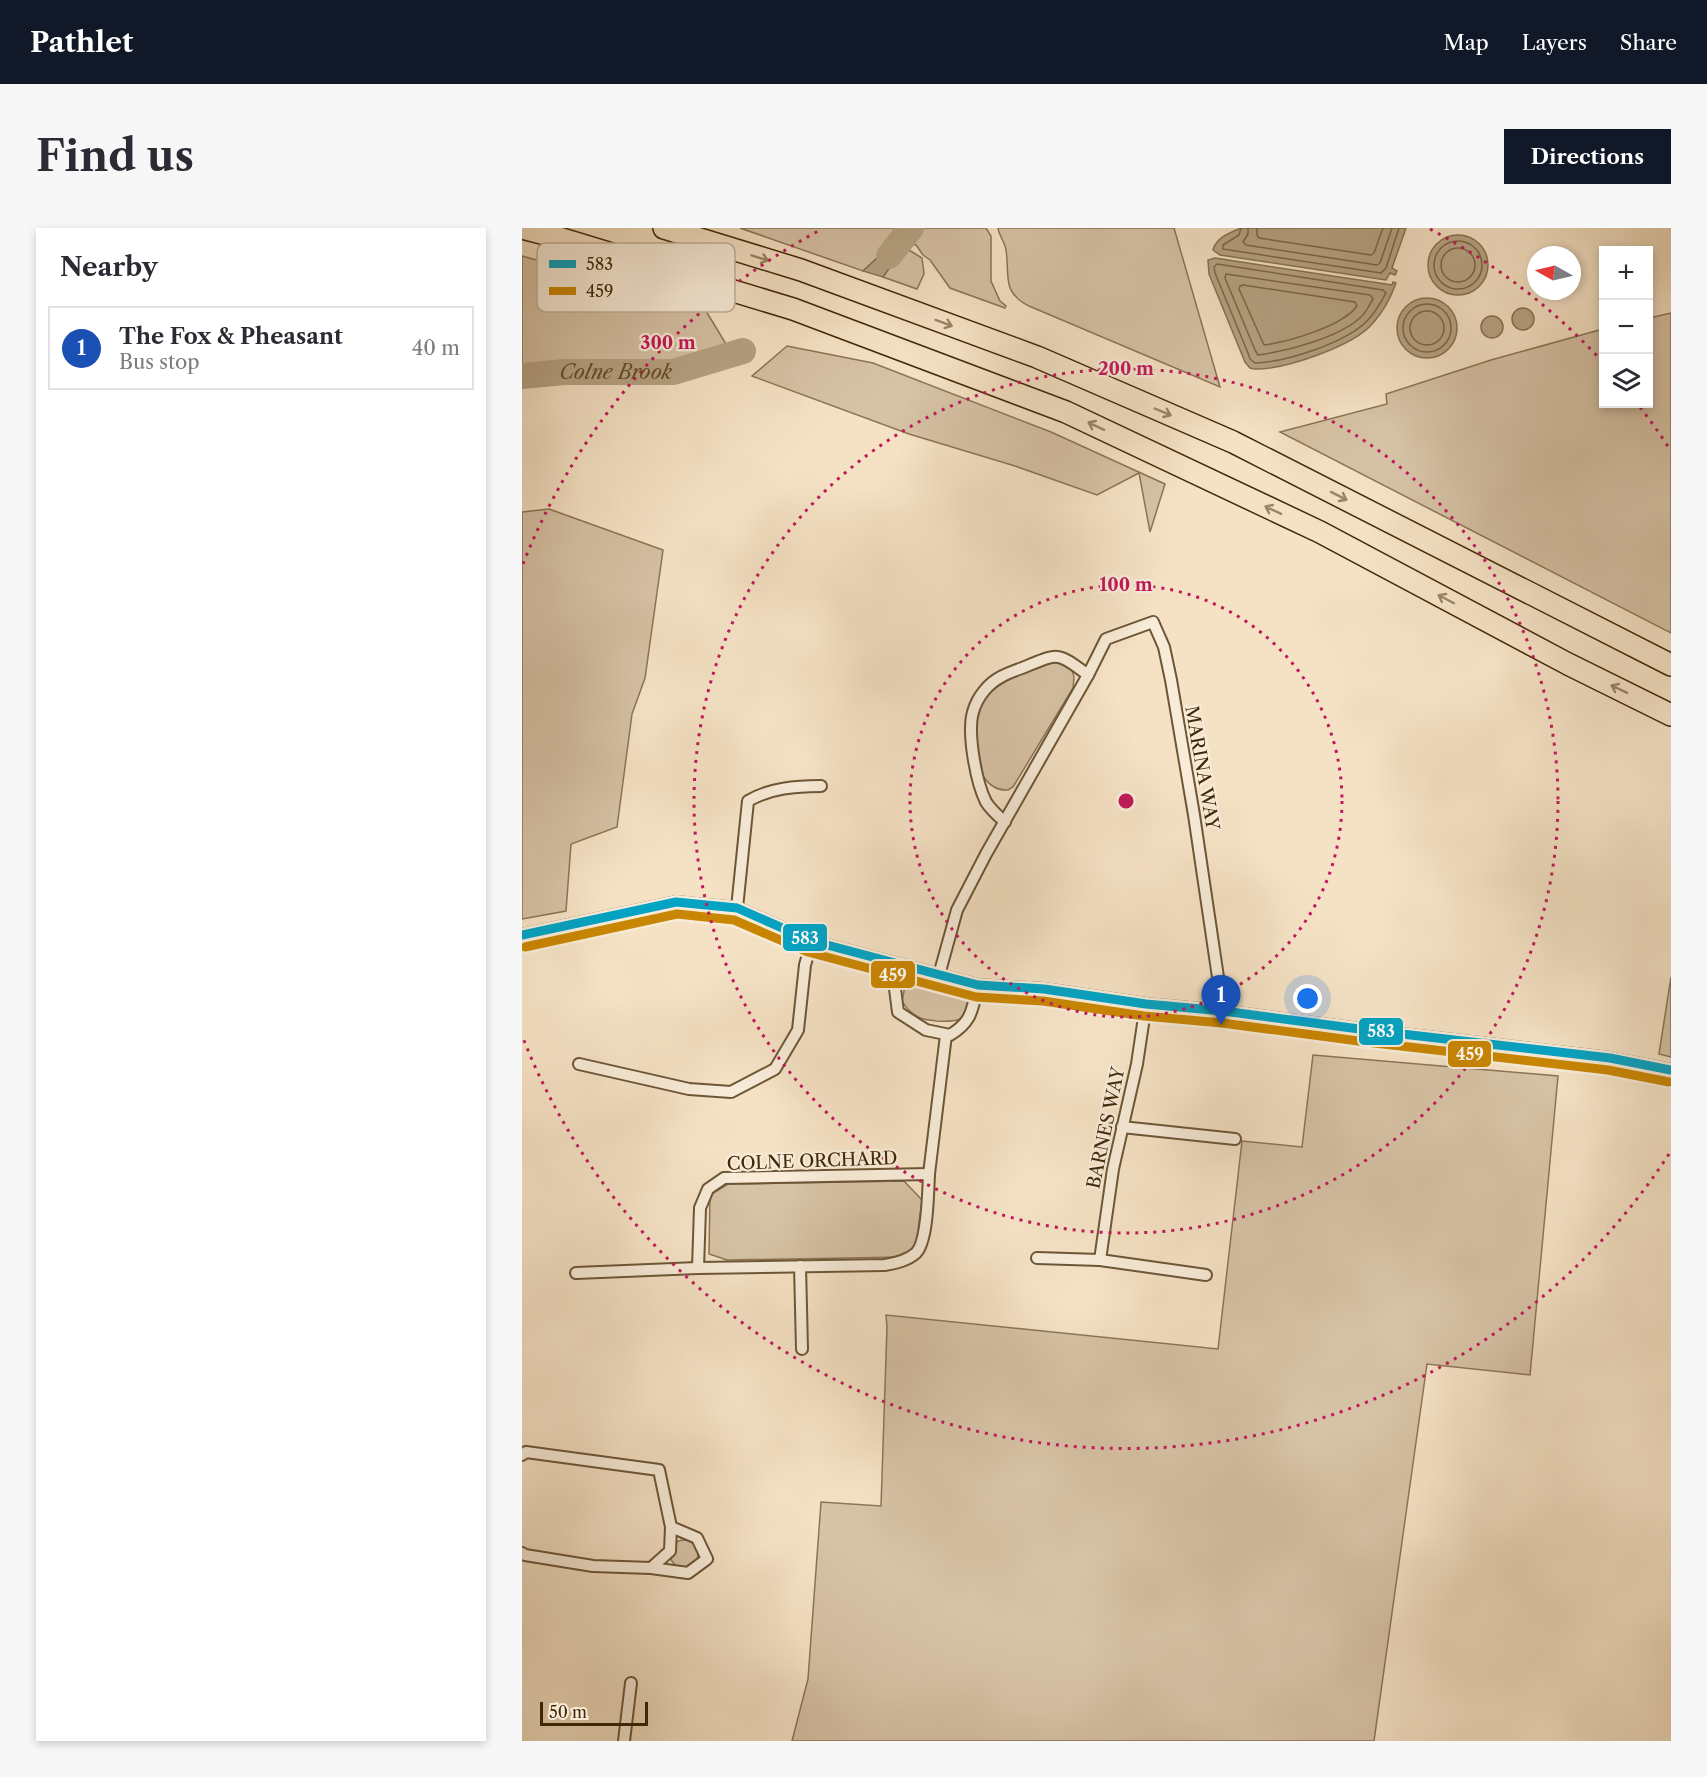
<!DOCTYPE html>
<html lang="en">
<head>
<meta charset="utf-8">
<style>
	:root { --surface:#fff; --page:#f7f7f7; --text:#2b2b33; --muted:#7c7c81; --line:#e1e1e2; --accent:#111827 }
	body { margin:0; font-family:"Libre Caslon Text",serif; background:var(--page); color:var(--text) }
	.controls { position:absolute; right:18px; top:18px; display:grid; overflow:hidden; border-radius:0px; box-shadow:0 3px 9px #0003 }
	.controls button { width:54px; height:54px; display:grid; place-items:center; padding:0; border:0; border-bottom:2px solid var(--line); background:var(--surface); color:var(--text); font:30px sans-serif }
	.compass { position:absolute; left:1005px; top:18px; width:54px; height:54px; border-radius:50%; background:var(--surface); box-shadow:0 3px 9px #0003; rotate:278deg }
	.scale { position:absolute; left:18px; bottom:15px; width:108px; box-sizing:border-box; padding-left:6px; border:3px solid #402807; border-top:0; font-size:16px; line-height:21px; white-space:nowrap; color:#402807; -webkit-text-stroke:4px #f8ecd9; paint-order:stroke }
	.you { position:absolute; left:786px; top:771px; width:21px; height:21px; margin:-15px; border:4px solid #fff; border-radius:50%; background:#1a73e8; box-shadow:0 0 0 9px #1a73e833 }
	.badge { display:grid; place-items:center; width:39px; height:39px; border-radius:50%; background:var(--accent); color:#fff; font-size:20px; font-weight:700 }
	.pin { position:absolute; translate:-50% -50px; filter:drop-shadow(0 2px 3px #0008) }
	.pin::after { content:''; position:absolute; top:32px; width:21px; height:18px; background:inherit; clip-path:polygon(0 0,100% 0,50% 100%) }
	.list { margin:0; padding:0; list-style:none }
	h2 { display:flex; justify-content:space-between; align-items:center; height:78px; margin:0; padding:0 24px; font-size:26px }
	h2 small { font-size:20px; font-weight:400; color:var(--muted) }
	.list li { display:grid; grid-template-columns:39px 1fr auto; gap:18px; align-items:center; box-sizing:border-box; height:84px; margin:0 12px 12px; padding:0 12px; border:2px solid var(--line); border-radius:0px }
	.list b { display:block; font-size:22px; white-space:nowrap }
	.list p { margin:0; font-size:20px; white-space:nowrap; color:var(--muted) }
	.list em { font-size:20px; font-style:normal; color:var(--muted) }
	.icon { flex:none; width:33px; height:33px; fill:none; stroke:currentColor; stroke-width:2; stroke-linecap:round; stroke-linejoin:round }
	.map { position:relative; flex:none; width:1149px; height:1513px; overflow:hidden; border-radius:0px }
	header { display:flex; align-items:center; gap:36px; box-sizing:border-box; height:84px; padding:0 30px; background:var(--accent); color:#fff }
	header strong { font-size:28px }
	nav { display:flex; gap:33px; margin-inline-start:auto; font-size:21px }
	.intro { display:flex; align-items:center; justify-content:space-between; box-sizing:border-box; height:144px; padding:0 36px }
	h1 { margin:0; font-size:42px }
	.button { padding:15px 27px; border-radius:0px; background:var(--accent); color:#fff; font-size:21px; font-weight:700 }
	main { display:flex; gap:36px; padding:0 36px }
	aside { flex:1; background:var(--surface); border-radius:0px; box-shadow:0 3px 9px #0003 }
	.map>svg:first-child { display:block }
	.green { fill:#d6c2a5; stroke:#8b7556; stroke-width:1.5 }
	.water { fill:#b7a384; stroke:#877252; stroke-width:1.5 }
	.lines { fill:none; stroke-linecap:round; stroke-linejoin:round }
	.shore { stroke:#7c6646; stroke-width:1.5 }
	.river { stroke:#b7a384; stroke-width:26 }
	.minor-casing { stroke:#6d5636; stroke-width:14 }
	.motorway-casing { stroke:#402807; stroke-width:24 }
	.minor { stroke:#f8ecd9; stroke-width:10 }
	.motorway { stroke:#f5e2c5; stroke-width:21 }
	.bus-1-casing { stroke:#f8ecd9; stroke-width:14 }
	.bus-2-casing { stroke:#f8ecd9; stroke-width:14 }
	.bus-1 { stroke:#03a3c4; stroke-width:9 }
	.bus-2 { stroke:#c98602; stroke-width:9 }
	.oneway { stroke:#9a8566 }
	.ring { fill:none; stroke:#c2185b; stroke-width:3; stroke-dasharray:3 6 }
	.labels { text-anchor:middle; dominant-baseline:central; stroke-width:4.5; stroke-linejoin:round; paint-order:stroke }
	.street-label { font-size:18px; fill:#402807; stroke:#f8ecd9 }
	.water-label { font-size:20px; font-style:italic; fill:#644d2c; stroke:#f8ecd9 }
	.key { fill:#f8ecd9; stroke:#c1b19a; stroke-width:1.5 }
	.key-label { font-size:16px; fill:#402807 }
	.centre { fill:#c2185b; stroke:#f8ecd9; stroke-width:3 }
	.ring-label { font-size:18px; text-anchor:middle; font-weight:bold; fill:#c2185b; stroke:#f8ecd9; stroke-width:4.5; stroke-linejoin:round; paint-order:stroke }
	.line-badge { stroke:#f8ecd9; stroke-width:2 }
	.badge-label { font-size:16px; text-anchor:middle; font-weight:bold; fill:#fff }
</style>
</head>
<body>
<header>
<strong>Pathlet</strong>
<nav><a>Map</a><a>Layers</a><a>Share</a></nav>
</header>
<div class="intro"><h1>Find us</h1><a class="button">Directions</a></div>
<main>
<aside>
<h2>Nearby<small></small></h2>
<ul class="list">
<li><span class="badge" style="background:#1a4fb4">1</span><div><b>The Fox &amp; Pheasant</b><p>Bus stop</p></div><em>40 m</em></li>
</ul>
</aside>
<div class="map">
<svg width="1149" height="1513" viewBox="0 0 1149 1513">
	<rect width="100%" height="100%" fill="#f5e2c5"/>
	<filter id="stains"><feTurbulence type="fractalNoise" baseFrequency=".00333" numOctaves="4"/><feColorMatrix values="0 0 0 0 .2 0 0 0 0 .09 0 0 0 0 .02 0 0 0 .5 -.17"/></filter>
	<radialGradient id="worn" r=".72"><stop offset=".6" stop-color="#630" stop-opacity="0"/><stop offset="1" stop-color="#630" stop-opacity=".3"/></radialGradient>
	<g class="green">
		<path d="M218,0h157l-21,31 -13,12z"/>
		<path d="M398,0h66l5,8v45l9,20 6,5 -1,2 -55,-20 -20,-28 -7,-5 -7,-10 -10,-2z"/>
		<path d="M476,0h176l46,159 -191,-81c-28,-14 -19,-30 -23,-56 -1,-8 -7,-14 -8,-22z"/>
		<path d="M382,19l18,11 2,16 -7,15 -34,-12z"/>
		<path d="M0,28l181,50 23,38 -28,18 -104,8 -72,-2z"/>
		<path d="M1149,85v320l-391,-201 107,-28 -1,-10 105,-34 112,-31 1,75h44l1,-86z"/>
		<path d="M265,118l86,17 178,69 114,52 -15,48 -11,-59 -42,22 -82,-29 -106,-32 -157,-58z"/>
		<path d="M27,281l114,41 -18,128 -13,36 -15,113 -46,17 -5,67 -44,8v-407z"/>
		<path d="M528,434l8,1 14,7 2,7 -1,11 -60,99 -5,3c-11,1 -19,-5 -25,-14 -2,-15 -7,-31 -8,-46 -2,-43 44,-55 75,-68z"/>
		<path d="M1149,749v80l-12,-3z"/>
		<path d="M400,750c10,2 34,4 41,10 3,3 4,8 5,13 4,21 -16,21 -32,20 -6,-1 -13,-1 -18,-4 -7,-4 -12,-9 -16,-16l3,-15 9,-7z"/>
		<path d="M791,827l245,21 -28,299 -103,-11 -53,377h-582l16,-62 13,-177 60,4 6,-179 -1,-12 332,34 24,-208 60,6z"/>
		<path d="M382,953l18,19 -6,45 -13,12 -176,3 -18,-6 1,-59 18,-11z"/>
		<circle cx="162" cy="1326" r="14"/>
	</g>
	<g class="water">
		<path d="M375,0h23l-14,15 -16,-5z"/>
		<path d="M719,0h165l-14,40 5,3 -2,4 -5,-2 -4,7 -166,-25 -7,-5c3,-12 16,-17 28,-22z"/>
		<circle cx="936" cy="37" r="30"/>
		<path d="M366,14l16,5 -21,30 -20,-6 13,-12z"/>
		<path d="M693,30l177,27 1,-3 3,1c-5,14 -13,29 -23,40 -19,23 -89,47 -119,46l-4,-1 -5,-6 -36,-88 -1,-14z"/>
		<circle cx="905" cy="100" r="30"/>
		<circle cx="1001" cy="91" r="11"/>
		<circle cx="970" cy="99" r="11"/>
	</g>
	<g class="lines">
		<g class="shore">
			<path d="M719,0l-2,7 -16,10v4l158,24 5,-5 13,-40"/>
			<path d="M726,0v6l-5,8 3,3 131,20 3,-2 12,-35"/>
			<path d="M735,0v7l2,3 112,17 3,-2 9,-25"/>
			<circle cx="936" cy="37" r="24"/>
			<circle cx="936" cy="37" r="17"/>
			<path d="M695,36l166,26 3,3c-5,9 -11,20 -18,27 -22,23 -82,42 -113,43l-5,-4 -2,-6 -33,-80 -1,-6z"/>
			<path d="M704,46l144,21 3,4c-3,5 -6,11 -10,16 -21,22 -75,36 -105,40l-3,-5 -30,-72z"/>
			<path d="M721,57l112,17 2,4c-14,20 -69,36 -93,39l-25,-56 1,-3z"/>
			<circle cx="905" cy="100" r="24"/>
			<circle cx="905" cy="100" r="17"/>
		</g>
		<g class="river">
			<path d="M367,28l22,-28"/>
			<path id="s1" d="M0,148l42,-4h109l70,-21"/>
		</g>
		<defs>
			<g id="minor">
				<path d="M483,594c-7,-6 -14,-12 -19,-20 -10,-20 -19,-69 -13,-90 2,-7 6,-15 11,-21 10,-13 24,-18 38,-23 37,-15 34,-17 66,7"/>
				<path d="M215,680l11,-107c22,-13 48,-15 73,-15"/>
				<path d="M0,707l154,-33 61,6 75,33 166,44 66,4 102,15 77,7 144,19 243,28 61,12"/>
				<path d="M380,738l-7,23 3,23 28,18 24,5c23,-14 22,-26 28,-50"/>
				<path d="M417,747l18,-65 29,-56 102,-179 18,-36 47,-17 11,25 7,33 23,135 29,196"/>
				<path d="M57,836l110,25 42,3 44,-23 23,-39 7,-65 7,-24"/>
				<path d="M600,899l113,12"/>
				<path d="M407,946c-1,18 -1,67 -13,79 -9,8 -21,10 -31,12l-187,3 2,-60 8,-19 16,-11z"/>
				<path d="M407,946l17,-139"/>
				<path d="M515,1030l63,2 106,15"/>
				<path d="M578,1032l13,-91 24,-105 9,-60"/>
				<path d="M278,1038l2,83"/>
				<path d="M54,1045l122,-5"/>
				<path d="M0,1227l4,-3 133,18 12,57 -1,24 -19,17 -58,-2 -68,-11 -3,-2"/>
				<path d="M129,1340l37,5 19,-14 -10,-21 -26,-11"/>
				<path d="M102,1513l7,-58"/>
			</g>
			<g id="motorway">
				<path d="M0,0l27,7 244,74 273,103 254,120 248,132 103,51"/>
				<path d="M142,0l137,42 236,87 196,85 438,223"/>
			</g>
		</defs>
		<use href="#minor" class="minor-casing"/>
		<use href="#motorway" class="motorway-casing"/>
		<use href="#minor" class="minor"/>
		<use href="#motorway" class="motorway"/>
		<defs>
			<path id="bus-1" d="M0,707l154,-33 61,6 75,33 166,44 66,4 102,15 77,7 144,19 243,28 61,12"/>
			<path id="bus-2" d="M3,719l152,-33 57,6 74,32 168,45 67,4 101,15 78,7 144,19 242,28 61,12"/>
		</defs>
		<use href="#bus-1" class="bus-1-casing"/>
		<use href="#bus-2" class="bus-2-casing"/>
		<use href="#bus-1" class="bus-1"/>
		<use href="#bus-2" class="bus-2"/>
	</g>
	<defs><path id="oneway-shaft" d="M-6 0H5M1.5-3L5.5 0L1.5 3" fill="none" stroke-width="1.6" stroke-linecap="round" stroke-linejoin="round" transform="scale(1.5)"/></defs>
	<g class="oneway">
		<use href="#oneway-shaft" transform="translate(238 30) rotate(17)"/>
		<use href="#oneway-shaft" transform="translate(422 95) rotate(20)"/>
		<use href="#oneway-shaft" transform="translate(641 184) rotate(23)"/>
		<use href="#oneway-shaft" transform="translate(574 198) rotate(-155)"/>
		<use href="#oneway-shaft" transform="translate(817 268) rotate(27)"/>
		<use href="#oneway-shaft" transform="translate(751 282) rotate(-155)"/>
		<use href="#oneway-shaft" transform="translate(924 371) rotate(-152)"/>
		<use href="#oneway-shaft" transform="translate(1097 461) rotate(-154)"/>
	</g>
	<g class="ring">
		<circle cx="604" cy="573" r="216"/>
		<circle cx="604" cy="573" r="432"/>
		<path d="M1147 926A648 648 0 0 1 1 810M1 336A648 648 0 0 1 300 1M908 1A648 648 0 0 1 1078 131M1118 179A648 648 0 0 1 1147 220"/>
	</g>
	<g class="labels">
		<g class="street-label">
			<text transform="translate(680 540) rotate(80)">MARINA WAY</text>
			<text transform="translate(584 900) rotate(-78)">BARNES WAY</text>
			<text transform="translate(290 933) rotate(-2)">COLNE ORCHARD</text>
		</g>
		<g class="water-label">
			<text stroke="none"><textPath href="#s1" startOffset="94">Colne Brook</textPath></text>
		</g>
	</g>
	<rect x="15" y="15" width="198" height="69" rx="9" class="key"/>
	<rect x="27" y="32" width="27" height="8" fill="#03a3c4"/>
	<rect x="27" y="59" width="27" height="8" fill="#c98602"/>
	<g class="key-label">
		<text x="64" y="42">583</text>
		<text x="64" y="69">459</text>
	</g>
	<circle cx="604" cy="573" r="9" class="centre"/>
	<g class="ring-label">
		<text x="146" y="121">300 m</text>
		<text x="604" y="147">200 m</text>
		<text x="604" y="363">100 m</text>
	</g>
	<g class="line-badge">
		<rect x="260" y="695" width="46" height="29" rx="6" fill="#03a3c4"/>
		<rect x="348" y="732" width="46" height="29" rx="6" fill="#c98602"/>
		<rect x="836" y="789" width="46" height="29" rx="6" fill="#03a3c4"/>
		<rect x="925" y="812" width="45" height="28" rx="6" fill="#c98602"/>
	</g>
	<g class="badge-label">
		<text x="283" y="716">583</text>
		<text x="371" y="753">459</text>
		<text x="859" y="809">583</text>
		<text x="948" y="832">459</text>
	</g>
	<rect width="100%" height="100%" filter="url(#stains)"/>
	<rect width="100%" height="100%" fill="url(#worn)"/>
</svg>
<div class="controls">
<button>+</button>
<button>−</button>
<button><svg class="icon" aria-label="layers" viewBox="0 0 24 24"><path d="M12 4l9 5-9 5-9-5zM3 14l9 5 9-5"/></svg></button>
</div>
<svg class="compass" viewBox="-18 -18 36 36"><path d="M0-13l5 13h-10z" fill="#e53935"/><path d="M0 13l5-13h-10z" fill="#7c7c81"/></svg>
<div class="scale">50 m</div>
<div class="you"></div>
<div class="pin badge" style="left:699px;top:797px;background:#1a4fb4">1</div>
</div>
</main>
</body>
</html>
